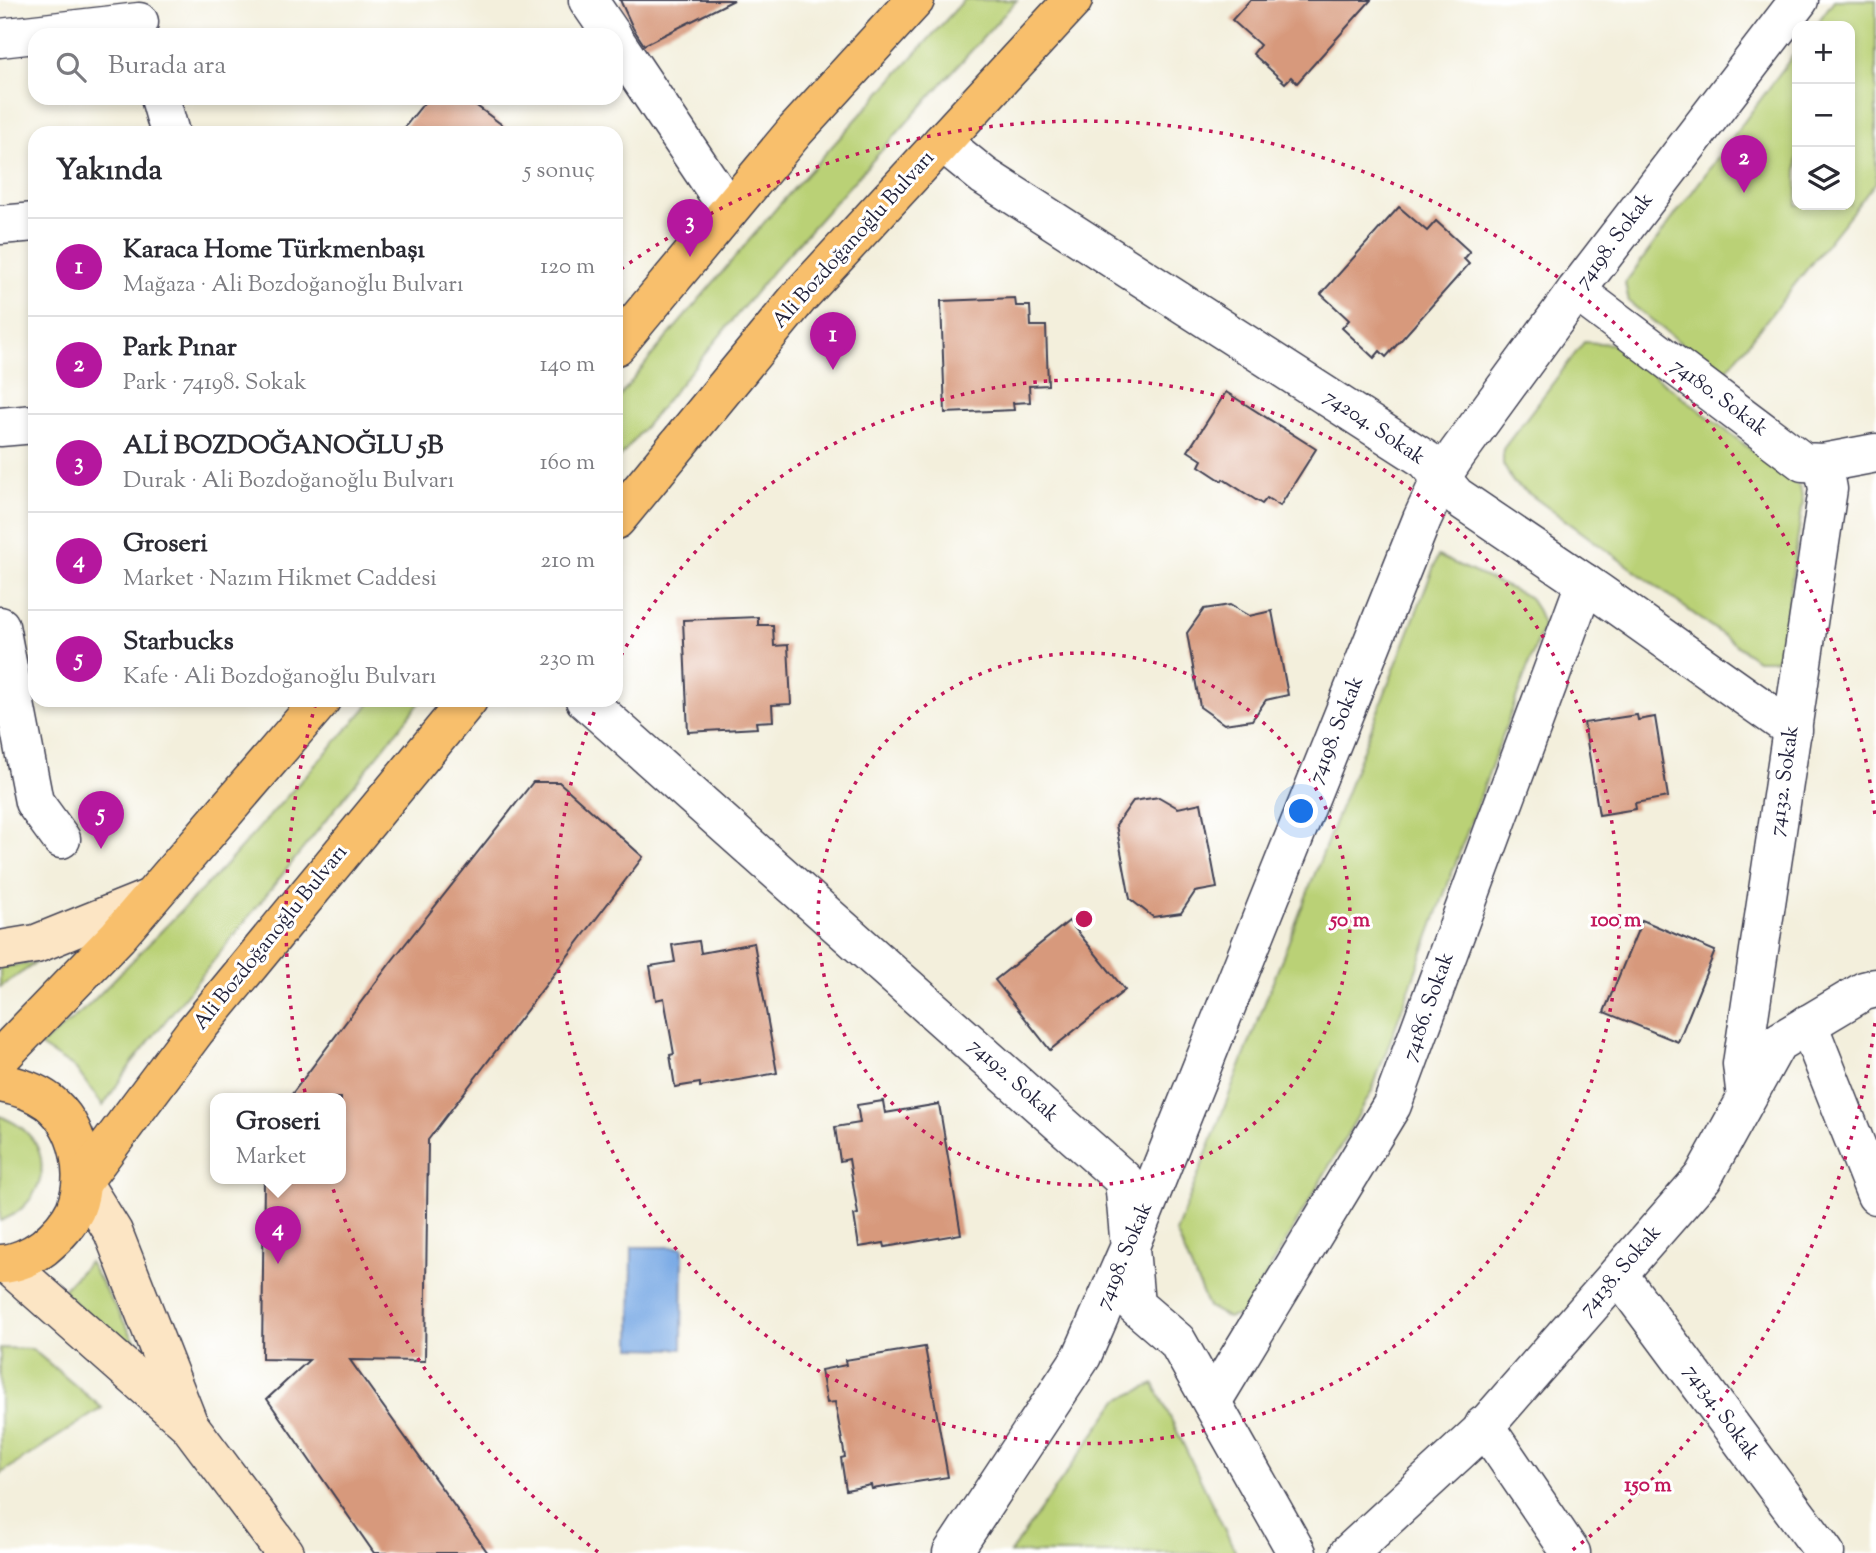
<!DOCTYPE html>
<html lang="tr">
<head>
<meta charset="utf-8">
<style>
	:root { --surface:#fff; --page:#f2f2f3; --text:#2b2b33; --muted:#7c7c81; --line:#e1e1e2; --accent:#b5179e }
	body { margin:0; font-family:"Sorts Mill Goudy",serif; background:var(--page); color:var(--text) }
	.controls { position:absolute; right:21px; top:21px; display:grid; overflow:hidden; border-radius:14px; box-shadow:0 4px 10px #0003 }
	.controls button { width:63px; height:63px; display:grid; place-items:center; padding:0; border:0; border-bottom:2px solid var(--line); background:var(--surface); color:var(--text); font:35px sans-serif }
	.you { position:absolute; left:1302px; top:812px; width:24px; height:24px; margin:-18px; border:5px solid #fff; border-radius:50%; background:#1a73e8; box-shadow:0 0 0 10px #1a73e833 }
	.badge { display:grid; place-items:center; width:46px; height:46px; border-radius:50%; background:var(--accent); color:#fff; font-size:23px; font-weight:700 }
	.pin { position:absolute; translate:-50% -58px; filter:drop-shadow(0 2px 4px #0008) }
	.pin::after { content:''; position:absolute; top:37px; width:24px; height:21px; background:inherit; clip-path:polygon(0 0,100% 0,50% 100%) }
	.popup { position:absolute; left:210px; top:1093px; width:136px; height:91px; box-sizing:border-box; display:grid; place-content:center; border-radius:14px; background:var(--surface); filter:drop-shadow(0 2px 5px #0005); font-size:23px; white-space:nowrap; color:var(--muted) }
	.popup b { font-size:26px; color:var(--text) }
	.popup::after { content:''; position:absolute; left:50%; top:100%; margin-left:-14px; border:14px solid transparent; border-top-color:var(--surface) }
	.list { margin:0; padding:0; list-style:none }
	h2 { display:flex; justify-content:space-between; align-items:center; height:91px; margin:0; padding:0 28px; font-size:30px }
	h2 small { font-size:23px; font-weight:400; color:var(--muted) }
	.list li { display:grid; grid-template-columns:46px 1fr auto; gap:21px; align-items:center; box-sizing:border-box; height:98px; padding:0 28px; border-top:2px solid var(--line) }
	.list b { display:block; font-size:26px; white-space:nowrap }
	.list p { margin:0; font-size:23px; white-space:nowrap; color:var(--muted) }
	.list em { font-size:23px; font-style:normal; color:var(--muted) }
	.icon { flex:none; width:38px; height:38px; fill:none; stroke:currentColor; stroke-width:2; stroke-linecap:round; stroke-linejoin:round }
	.map { position:relative; flex:none; width:1876px; height:1553px; overflow:hidden }
	.search { position:absolute; background:var(--surface); box-shadow:0 4px 10px #0003; left:28px; top:28px; width:595px; height:77px; display:flex; align-items:center; gap:18px; box-sizing:border-box; padding:0 24px; border-radius:21px; color:var(--muted); font-size:26px }
	.panel { position:absolute; background:var(--surface); box-shadow:0 4px 10px #0003; left:28px; top:126px; width:595px; height:581px; border-radius:21px }
	.map>svg:first-child { display:block }
	.green { fill:#bad176; stroke:#6e7a58; stroke-width:2 }
	.water { fill:#7aaae5; stroke:#4e6690; stroke-width:2 }
	.building { fill:#d7997c }
	.lines { fill:none; stroke-linecap:round; stroke-linejoin:round }
	.minor-casing { stroke:#414153; stroke-width:41 }
	.secondary-casing { stroke:#414153; stroke-width:41 }
	.primary-casing { stroke:#414153; stroke-width:41 }
	.minor { stroke:#fff; stroke-width:38 }
	.secondary { stroke:#fce5c4; stroke-width:38 }
	.primary { stroke:#f8bf6c; stroke-width:38 }
	.ring { fill:none; stroke:#c2185b; stroke-width:3.5; stroke-dasharray:3.5 7 }
	.labels { text-anchor:middle; dominant-baseline:central; stroke-width:6; stroke-linejoin:round; paint-order:stroke }
	.street-label { font-size:21px; fill:#22223b; stroke:#fff }
	.centre { fill:#c2185b; stroke:#fff; stroke-width:3.5 }
	.ring-label { font-size:21px; text-anchor:middle; font-weight:bold; fill:#c2185b; stroke:#fff; stroke-width:6; stroke-linejoin:round; paint-order:stroke }
</style>
</head>
<body>
<div class="map">
<svg width="1876" height="1553" viewBox="0 0 1876 1553">
	<rect width="100%" height="100%" fill="#fff"/>
	<filter id="ink" filterUnits="userSpaceOnUse"><feTurbulence type="fractalNoise" baseFrequency=".0143" numOctaves="2"/><feDisplacementMap in="SourceGraphic" scale="14" xChannelSelector="R" yChannelSelector="G"/><feConvolveMatrix kernelMatrix="1 2 1 2 8 2 1 2 1" color-interpolation-filters="sRGB"/></filter>
	<filter id="wash" filterUnits="userSpaceOnUse"><feTurbulence type="fractalNoise" baseFrequency=".00686" numOctaves="4" result="noise"/><feDisplacementMap in="SourceGraphic" scale="28" xChannelSelector="R" yChannelSelector="G"/><feGaussianBlur stdDeviation="1.57" result="paint"/><feColorMatrix in="noise" values="0 0 0 0 0 0 0 0 0 0 0 0 0 0 0 0 0 1.4 0 .05"/><feComposite in="paint" operator="in"/></filter>
	<g filter="url(#wash)">
		<rect width="100%" height="100%" fill="#f3efdc"/>
		<g class="green">
			<path d="M964,0h53l-244,271 -157,191v-61l37,-47 126,-149z"/>
			<path d="M1834,0h42v182l-154,194 -93,-74 -4,-19 172,-233v155h53v-179h-35z"/>
			<path d="M1584,342l29,2 187,143 3,14 -22,154 -7,5h-17l-244,-178 -10,-18v-15z"/>
			<path d="M1438,556l91,41 9,14 5,15 -172,467 -127,221 -16,4 -20,-11 -32,-75z"/>
			<path d="M373,700h49l-291,364 -28,42 -27,-37 -36,-23 48,-40 136,-139z"/>
			<path d="M36,963l-36,24v-20z"/>
			<path d="M0,1116c11,5 20,9 28,18 29,30 8,75 -28,87z"/>
			<path d="M89,1262l73,125 -100,-96z"/>
			<path d="M0,1348l32,1 70,59 -102,66z"/>
			<path d="M1154,1384l82,169h-226l108,-153z"/>
		</g>
		<path class="water" d="M632,1247h51l-1,102 -51,-1z"/>
		<g id="blocks">
			<g class="building">
				<path d="M620,0h114l-90,45 -11,-17z"/>
				<path d="M1250,0h121l-74,83 -6,-6 -6,6 -32,-29 7,-9 -28,-25z"/>
				<path d="M428,98h38l47,35h-113z"/>
				<path d="M1399,207l28,24 9,-10 34,31 -6,7 5,5 -83,93 -6,-6 -6,7 -32,-30 7,-8 -28,-26z"/>
				<path d="M1015,298l1,8h14l1,20h15l2,59 -19,1 1,16 -17,1 1,7 -69,3 -4,-112z"/>
				<path d="M1226,392l90,57 -36,57 -13,-8 -5,6 -39,-25 -1,2 -23,-15 3,-6 -14,-9z"/>
				<path d="M1230,605l19,11 23,-5 16,84 -22,5 -14,20 -28,4 -24,-17 -13,-74 17,-24z"/>
				<path d="M758,617v8h15l1,21 14,-1 3,59 -19,1 1,16 -17,1 1,6 -69,4 -5,-112z"/>
				<path d="M1637,715l1,5 17,-3 13,80 -33,6 1,6 -37,6 -15,-92z"/>
				<path d="M533,782h26l84,75 -215,283 -3,221 -75,-1 138,193h-114l-107,-154 42,-39 -47,-1 2,-181h77v-80h-52l102,-136z"/>
				<path d="M1159,797l19,11 23,-5 16,85 -22,4 -14,21 -28,4 -23,-18 -14,-74 17,-24z"/>
				<path d="M1642,920l73,31 -37,91 -74,-30z"/>
				<path d="M1069,921l56,69 -75,60 -55,-70z"/>
				<path d="M699,941l2,12 53,-10 23,130 -77,14v-4l-25,4 -5,-32 4,-1 -10,-56 -8,2 -6,-34 25,-4 -3,-17z"/>
				<path d="M883,1101l2,12 54,-9 22,130 -76,13 -1,-4 -25,4 -5,-32 4,-1 -9,-55 -9,2 -5,-34 25,-4 -3,-18z"/>
				<path d="M925,1347l23,130 -76,12 -1,-4 -25,5 -5,-32 4,-1 -10,-55 -8,1 -6,-33 25,-5 -1,-5z"/>
			</g>
		</g>
	</g>
	<g filter="url(#ink)">
		<use href="#blocks" fill-opacity="0" stroke="#414153" stroke-width="2"/>
		<g class="lines">
			<defs>
				<g id="minor">
					<path d="M588,0l24,35"/>
					<path d="M0,38l139,-16"/>
					<path d="M616,42l113,168"/>
					<path d="M160,98l10,35"/>
					<path d="M942,142l42,34 442,284 30,36 142,96 195,138"/>
					<path d="M0,225l35,-3"/>
					<path d="M1576,291l227,171 20,1 53,-10"/>
					<path d="M0,427l35,-3"/>
					<path d="M0,626l34,176 27,37"/>
					<path d="M585,700l539,480 11,125 42,36 120,212"/>
					<path d="M1808,1024l68,171"/>
					<path d="M1746,1098l-4,-34 86,-575 -5,-26"/>
					<path d="M1618,1274l207,279"/>
					<path d="M1212,1402l180,-297 193,-522"/>
					<path d="M1484,1425l87,128"/>
					<path d="M952,1553l130,-197 48,-110 292,-727 19,-41 16,-24 119,-163 223,-291"/>
					<path d="M1349,1553l130,-120 224,-256 74,-134 87,-52 12,-3"/>
				</g>
				<g id="secondary">
					<path d="M0,950l36,-6 114,-46"/>
					<path d="M82,1182l31,50 74,188"/>
					<path d="M7,1264l182,161 96,128"/>
				</g>
				<g id="primary">
					<path d="M616,346l179,-215 120,-131"/>
					<path d="M616,520l184,-224 273,-296"/>
					<path d="M0,1058l118,-122 203,-236"/>
					<path d="M0,1083c18,3 34,8 49,19 31,25 40,73 26,108 -7,15 -19,27 -31,37 -12,9 -29,17 -44,17"/>
					<path d="M82,1182l113,-151 273,-331"/>
				</g>
			</defs>
			<use href="#minor" class="minor-casing"/>
			<use href="#secondary" class="secondary-casing"/>
			<use href="#primary" class="primary-casing"/>
			<use href="#minor" class="minor"/>
			<use href="#secondary" class="secondary"/>
			<use href="#primary" class="primary"/>
		</g>
	</g>
	<g class="ring">
		<circle cx="1084" cy="919" r="266"/>
		<path d="M616 665A532 532 0 1 1 598 703"/>
		<path d="M1875 1023A798 798 0 0 1 1570 1552M598 1552A798 798 0 0 1 315 706M621 269A798 798 0 0 1 1875 815"/>
	</g>
	<g class="labels">
		<g class="street-label">
			<text transform="translate(854 240) rotate(-48)">Ali Bozdoğanoğlu Bulvarı</text>
			<text transform="translate(1615 241) rotate(-53)">74198. Sokak</text>
			<text transform="translate(1719 398) rotate(37)">74180. Sokak</text>
			<text transform="translate(1374 428) rotate(34)">74204. Sokak</text>
			<text transform="translate(1337 730) rotate(-68)">74198. Sokak</text>
			<text transform="translate(1785 781) rotate(-82)">74132. Sokak</text>
			<text transform="translate(271 938) rotate(-51)">Ali Bozdoğanoğlu Bulvarı</text>
			<text transform="translate(1429 1007) rotate(-70)">74186. Sokak</text>
			<text transform="translate(1013 1081) rotate(42)">74192. Sokak</text>
			<text transform="translate(1125 1256) rotate(-67)">74198. Sokak</text>
			<text transform="translate(1621 1271) rotate(-49)">74138. Sokak</text>
			<text transform="translate(1721 1413) rotate(54)">74134. Sokak</text>
		</g>
	</g>
	<circle cx="1084" cy="919" r="10" class="centre"/>
	<g class="ring-label">
		<text x="1350" y="926">50 m</text>
		<text x="1616" y="926">100 m</text>
		<text x="1648" y="1491">150 m</text>
	</g>
</svg>
<div class="controls">
<button>+</button>
<button>−</button>
<button><svg class="icon" aria-label="layers" viewBox="0 0 24 24"><path d="M12 4l9 5-9 5-9-5zM3 14l9 5 9-5"/></svg></button>
</div>
<div class="you"></div>
<div class="pin badge" style="left:833px;top:370px">1</div>
<div class="pin badge" style="left:1744px;top:193px">2</div>
<div class="pin badge" style="left:690px;top:257px">3</div>
<div class="pin badge" style="left:278px;top:1264px">4</div>
<div class="popup"><b>Groseri</b>Market</div>
<div class="pin badge" style="left:101px;top:849px">5</div>
<div class="search"><svg class="icon" aria-label="search" viewBox="0 0 24 24"><circle cx="10" cy="10" r="6"/><path d="M15 15l6 6"/></svg>Burada ara</div>
<section class="panel">
<h2>Yakında<small>5 sonuç</small></h2>
<ul class="list">
<li><span class="badge">1</span><div><b>Karaca Home Türkmenbaşı</b><p>Mağaza · Ali Bozdoğanoğlu Bulvarı</p></div><em>120 m</em></li>
<li><span class="badge">2</span><div><b>Park Pınar</b><p>Park · 74198. Sokak</p></div><em>140 m</em></li>
<li><span class="badge">3</span><div><b>ALİ BOZDOĞANOĞLU 5B</b><p>Durak · Ali Bozdoğanoğlu Bulvarı</p></div><em>160 m</em></li>
<li><span class="badge">4</span><div><b>Groseri</b><p>Market · Nazım Hikmet Caddesi</p></div><em>210 m</em></li>
<li><span class="badge">5</span><div><b>Starbucks</b><p>Kafe · Ali Bozdoğanoğlu Bulvarı</p></div><em>230 m</em></li>
</ul>
</section>
</div>
</body>
</html>
